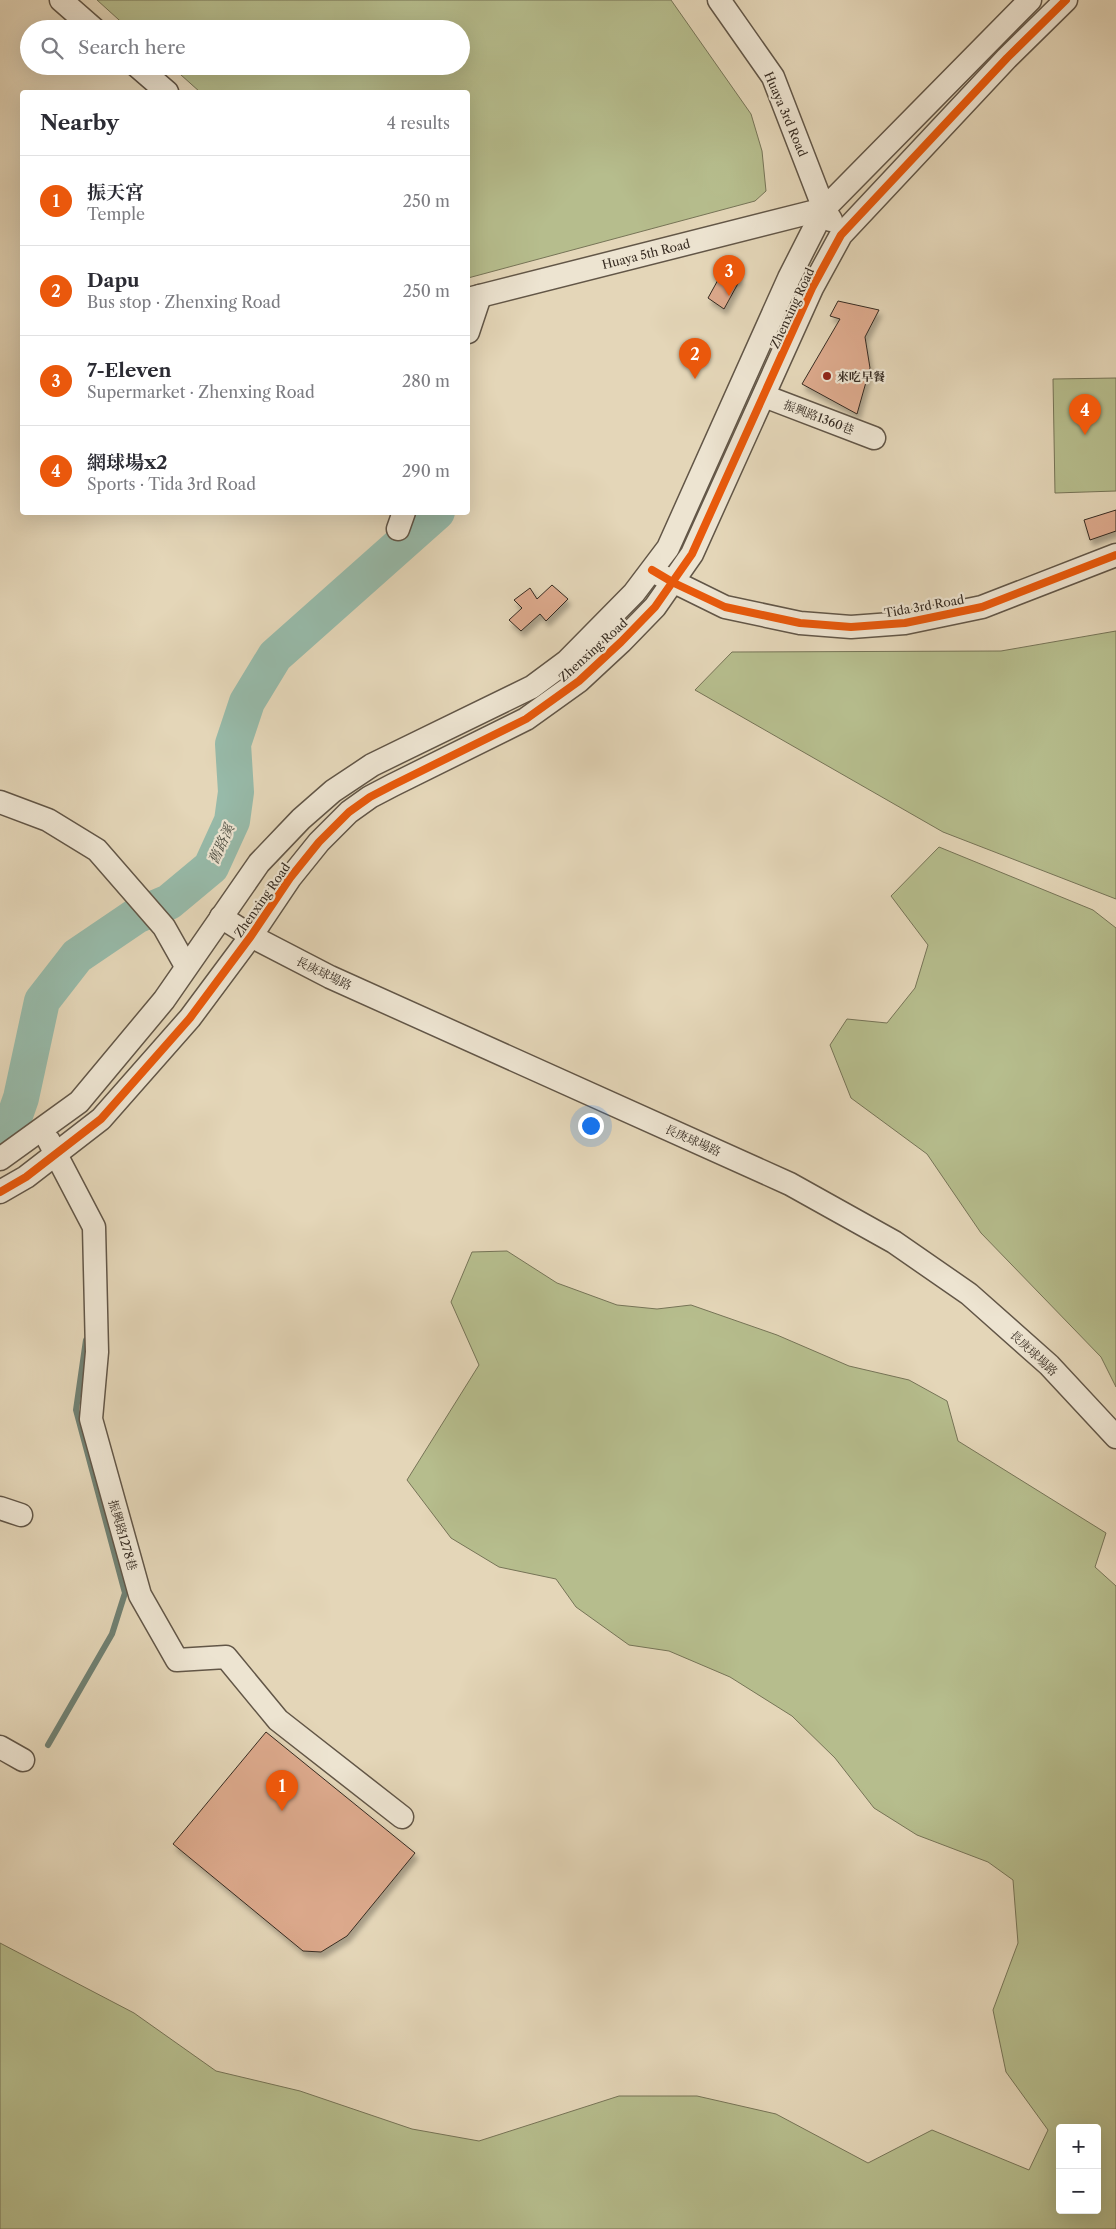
<!DOCTYPE html>
<html lang="en">
<head>
<meta charset="utf-8">
<style>
	:root { --surface:#fff; --page:#f2f2f3; --text:#2b2b33; --muted:#7c7c81; --line:#e1e1e2; --accent:#ea580c }
	body { margin:0; font-family:"Libre Caslon Text","Noto Serif TC",serif; background:var(--page); color:var(--text) }
	.controls { position:absolute; right:15px; bottom:15px; display:grid; overflow:hidden; border-radius:5px; box-shadow:0 5px 20px #0002 }
	.controls button { width:45px; height:45px; display:grid; place-items:center; padding:0; border:0; border-bottom:1px solid var(--line); background:var(--surface); color:var(--text); font:25px sans-serif }
	.you { position:absolute; left:590px; top:1125px; width:18px; height:18px; margin:-12px; border:4px solid #fff; border-radius:50%; background:#1a73e8; box-shadow:0 0 0 8px #1a73e833 }
	.badge { display:grid; place-items:center; width:32px; height:32px; border-radius:50%; background:var(--accent); color:#fff; font-size:16px; font-weight:700 }
	.pin { position:absolute; translate:-50% -41px; filter:drop-shadow(0 1px 2px #0008) }
	.pin::after { content:''; position:absolute; top:26px; width:18px; height:15px; background:inherit; clip-path:polygon(0 0,100% 0,50% 100%) }
	.list { margin:0; padding:0; list-style:none }
	h2 { display:flex; justify-content:space-between; align-items:center; height:65px; margin:0; padding:0 20px; font-size:21px }
	h2 small { font-size:16px; font-weight:400; color:var(--muted) }
	.list li { display:grid; grid-template-columns:32px 1fr auto; gap:15px; align-items:center; box-sizing:border-box; height:90px; padding:0 20px; border-top:1px solid var(--line) }
	.list b { display:block; font-size:19px; white-space:nowrap }
	.list p { margin:0; font-size:16px; white-space:nowrap; color:var(--muted) }
	.list em { font-size:16px; font-style:normal; color:var(--muted) }
	.icon { flex:none; width:28px; height:28px; fill:none; stroke:currentColor; stroke-width:2; stroke-linecap:round; stroke-linejoin:round }
	.map { position:relative; flex:none; width:1116px; height:2229px; overflow:hidden }
	.search { position:absolute; background:var(--surface); box-shadow:0 5px 20px #0002; left:20px; top:20px; width:450px; height:55px; display:flex; align-items:center; gap:12px; box-sizing:border-box; padding:0 18px; border-radius:28px; color:var(--muted); font-size:19px }
	.panel { position:absolute; background:var(--surface); box-shadow:0 5px 20px #0002; left:20px; top:90px; width:450px; height:425px; border-radius:5px }
	.map>svg:first-child { display:block }
	.green { fill:#b6bd8d; stroke:#767457; fill-rule:evenodd }
	.lines { fill:none; stroke-linecap:round; stroke-linejoin:round }
	.stream { stroke:#708173; stroke-width:6 }
	.river { stroke:#97baa9; stroke-width:36 }
	.building { fill:#dca98c; stroke:#362b21; filter:url(#shadow) }
	.minor-casing { stroke:#625647; stroke-width:25 }
	.minor { stroke:#ede4d1; stroke-width:22 }
	.cycleway-casing { stroke:#ede4d1; stroke-width:11 }
	.cycleway { stroke:#e8590c; stroke-width:8 }
	.poi-dot { fill:#8f2418; stroke:#ede4d1; stroke-width:2 }
	.labels { text-anchor:middle; dominant-baseline:central; stroke-width:4.5; stroke-linejoin:round; paint-order:stroke }
	.street-label { font-size:12px; fill:#362b21; stroke:#ede4d1 }
	.poi-label { font-size:12px; font-weight:bold; fill:#362b21; stroke:#ede4d1; text-anchor:start }
	.water-label { font-size:14px; font-style:italic; fill:#4e4f43; stroke:#ede4d1 }
</style>
</head>
<body>
<div class="map">
<svg width="1116" height="2229" viewBox="0 0 1116 2229">
	<defs>
		<filter id="shadow"><feDropShadow dx="3" dy="5.5" stdDeviation="2.5" flood-color="#0004"/></filter>
	</defs>
	<rect width="100%" height="100%" fill="#e4d6b8"/>
	<filter id="stains"><feTurbulence type="fractalNoise" baseFrequency=".004" numOctaves="4"/><feColorMatrix values="0 0 0 0 .2 0 0 0 0 .09 0 0 0 0 .02 0 0 0 .5 -.17"/></filter>
	<radialGradient id="worn" r=".72"><stop offset=".6" stop-color="#630" stop-opacity="0"/><stop offset="1" stop-color="#630" stop-opacity=".3"/></radialGradient>
	<g class="green">
		<path d="M97,0h574l80,114 11,37 4,40 -11,10 -287,77v-186h-268l-29,-26h290v-37h-332z"/>
		<path d="M1116,378v113l-61,2 -2,-114z"/>
		<path d="M1116,631v268l-173,-67 -248,-142 37,-38 269,-1z"/>
		<path d="M939,847l154,63 23,18v459l-15,-30 -120,-124 -54,-79 -76,-56 -21,-53 17,-26 40,4 28,-35 13,-43 -37,-49z"/>
		<path d="M507,1251l50,32 60,22 40,4 34,-4 86,30 72,31 60,14 38,21 11,40 148,92 -11,34 21,19v643h-1116v-286l134,70 82,58 84,20 112,38 67,12 140,-45h78l79,18 92,49 64,-33 97,40 19,-40 -42,-58 -13,-62 25,-67 -5,-63 -25,-18 -71,-27 -43,-27 -39,-50 -43,-42 -62,-39 -61,-26 -40,-6 -53,-38 -20,-28 -57,-12 -48,-29 -44,-58 72,-115 -28,-63 21,-50zM1060,2128h37v82h-37z"/>
	</g>
	<g class="lines">
		<path class="stream" d="M48,1745l64,-111 13,-41 -49,-183 10,-70"/>
		<path class="river" d="M0,1136l13,-15 8,-23 21,-97 35,-45 59,-40 33,-14 42,-35 21,-46 4,-29 -3,-48 14,-42 28,-46 162,-144"/>
	</g>
	<g class="building">
		<path d="M724,269l17,9 -17,31 -16,-11z"/>
		<path d="M838,301l41,9 -14,27 5,31 -13,46 -55,-30 38,-65 -10,-3z"/>
		<path d="M1116,510v21l-26,9 -6,-20z"/>
		<path d="M552,585l16,14 -22,22 -6,-7 -19,17 -12,-11 13,-12 -8,-8 16,-12 7,11z"/>
		<path d="M266,1732l149,121 -68,83 -26,16 -18,-1 -130,-107z"/>
	</g>
	<g class="lines">
		<defs>
			<g id="minor">
				<path d="M61,0l33,29"/>
				<path d="M719,0l54,77 51,132 7,11"/>
				<path d="M137,66l30,26"/>
				<path d="M468,299l356,-90"/>
				<path d="M468,332l12,-36"/>
				<path d="M764,396l110,42"/>
				<path d="M398,529l6,-17"/>
				<path d="M660,575l65,32 75,16 51,4 54,-4 77,-16 134,-52"/>
				<path d="M0,802l48,18 49,30 67,77 22,39"/>
				<path d="M221,917l30,19 79,41 460,207 104,58 75,52 80,71 67,72"/>
				<path d="M49,1141l45,86 3,125 -6,67 49,176 37,65 49,-3 52,63 124,97"/>
				<path d="M0,1159l79,-57 85,-102 95,-137 42,-44 32,-28 39,-26 160,-78 35,-26 67,-68 34,-45 121,-270 35,-69 206,-209"/>
				<path d="M0,1192l26,-15 75,-58 89,-101 61,-82 39,-58 29,-36 30,-30 21,-15 23,-12 133,-66 53,-38 42,-39 34,-35 37,-53 120,-266 29,-53 166,-177 59,-58"/>
				<path d="M0,1508l21,7"/>
				<path d="M0,1747l23,13"/>
			</g>
		</defs>
		<use href="#minor" class="minor-casing"/>
		<use href="#minor" class="minor"/>
		<defs>
			<g id="cycleway">
				<path d="M652,570l22,13 51,24 75,16 51,4 54,-4 77,-16 134,-52"/>
				<path d="M0,1192l26,-15 75,-58 89,-101 61,-82 39,-58 29,-36 30,-30 21,-15 23,-12 133,-66 53,-38 42,-39 34,-35 37,-53 120,-266 29,-53 166,-177 59,-58"/>
			</g>
		</defs>
		<use href="#cycleway" class="cycleway-casing"/>
		<use href="#cycleway" class="cycleway"/>
	</g>
	<circle class="poi-dot" cx="827" cy="376" r="5"/>
	<g class="labels">
		<g class="street-label">
			<text transform="translate(786 114) rotate(67)">Huaya 3rd Road</text>
			<text transform="translate(646 254) rotate(-14)">Huaya 5th Road</text>
			<text transform="translate(792 308) rotate(-65)">Zhenxing Road</text>
			<text transform="translate(819 417) rotate(21)">振興路1360巷</text>
			<text transform="translate(924 606) rotate(-10)">Tida 3rd Road</text>
			<text transform="translate(593 650) rotate(-42)">Zhenxing Road</text>
			<text transform="translate(262 900) rotate(-55)">Zhenxing Road</text>
			<text transform="translate(324 973) rotate(26)">長庚球場路</text>
			<text transform="translate(693 1140) rotate(24)">長庚球場路</text>
			<text transform="translate(1034 1353) rotate(43)">長庚球場路</text>
			<text transform="translate(123 1535) rotate(74)">振興路1278巷</text>
		</g>
		<g class="poi-label">
			<text x="837" y="376">來吃早餐</text>
		</g>
		<g class="water-label">
			<text transform="translate(221 844) rotate(-65)">舊路溪</text>
		</g>
	</g>
	<rect width="100%" height="100%" filter="url(#stains)"/>
	<rect width="100%" height="100%" fill="url(#worn)"/>
</svg>
<div class="controls">
<button>+</button>
<button>−</button>
</div>
<div class="you"></div>
<div class="pin badge" style="left:282px;top:1811px">1</div>
<div class="pin badge" style="left:695px;top:379px">2</div>
<div class="pin badge" style="left:729px;top:296px">3</div>
<div class="pin badge" style="left:1085px;top:435px">4</div>
<div class="search"><svg class="icon" aria-label="search" viewBox="0 0 24 24"><circle cx="10" cy="10" r="6"/><path d="M15 15l6 6"/></svg>Search here</div>
<section class="panel">
<h2>Nearby<small>4 results</small></h2>
<ul class="list">
<li><span class="badge">1</span><div><b>振天宮</b><p>Temple</p></div><em>250 m</em></li>
<li><span class="badge">2</span><div><b>Dapu</b><p>Bus stop · Zhenxing Road</p></div><em>250 m</em></li>
<li><span class="badge">3</span><div><b>7-Eleven</b><p>Supermarket · Zhenxing Road</p></div><em>280 m</em></li>
<li><span class="badge">4</span><div><b>網球場x2</b><p>Sports · Tida 3rd Road</p></div><em>290 m</em></li>
</ul>
</section>
</div>
</body>
</html>
